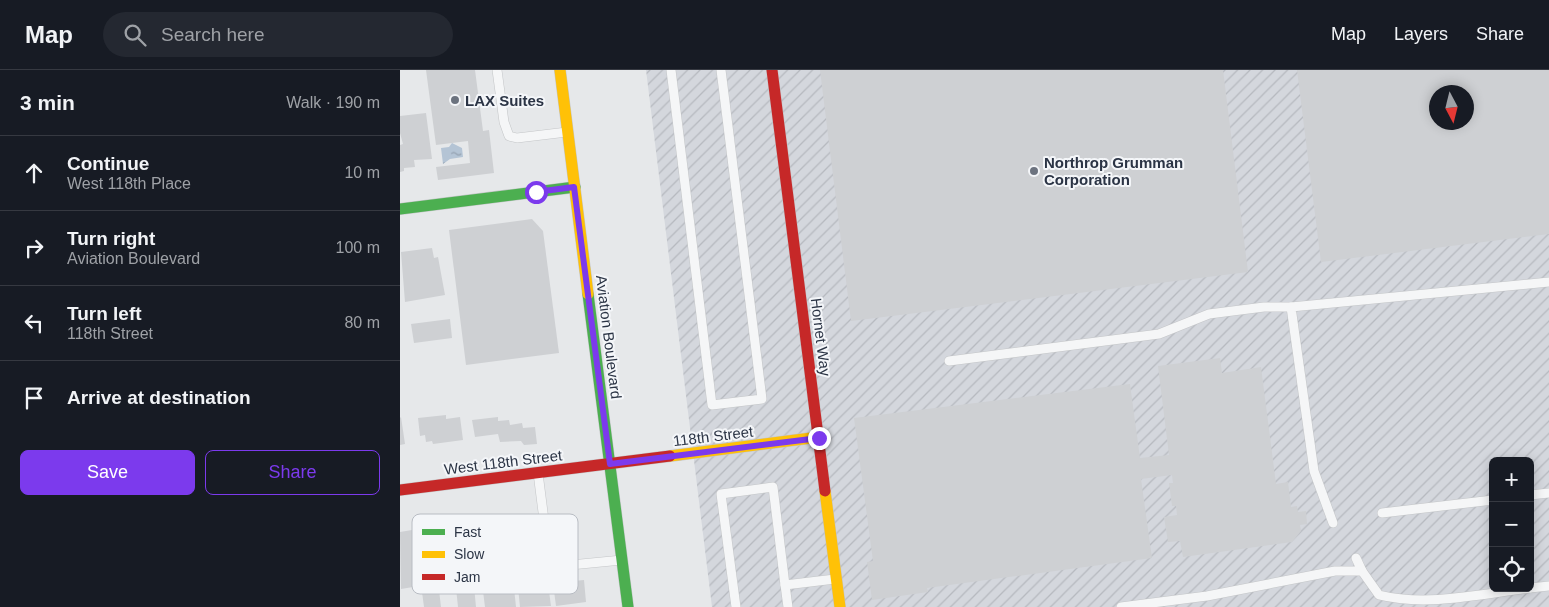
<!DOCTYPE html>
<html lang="en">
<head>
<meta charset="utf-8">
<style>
	:root { --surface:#171b24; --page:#242831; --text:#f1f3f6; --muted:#9ea1a6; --line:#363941; --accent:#7c3aed }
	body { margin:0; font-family:Helvetica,sans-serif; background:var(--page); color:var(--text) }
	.controls { position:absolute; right:15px; bottom:15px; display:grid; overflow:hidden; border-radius:8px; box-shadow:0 2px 12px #0003 }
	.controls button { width:45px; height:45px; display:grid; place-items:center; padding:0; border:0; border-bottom:1px solid var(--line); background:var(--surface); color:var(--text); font:25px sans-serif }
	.compass { position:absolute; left:1029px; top:15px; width:45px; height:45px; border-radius:50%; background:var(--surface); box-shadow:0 2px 12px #0003; rotate:173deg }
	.stop { position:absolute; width:15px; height:15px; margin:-11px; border:4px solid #7c3aed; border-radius:50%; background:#fff }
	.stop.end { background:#7c3aed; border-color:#fff; box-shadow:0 1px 5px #0008 }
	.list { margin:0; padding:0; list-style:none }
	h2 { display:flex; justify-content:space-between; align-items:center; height:65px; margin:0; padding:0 20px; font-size:21px }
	h2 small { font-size:16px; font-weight:400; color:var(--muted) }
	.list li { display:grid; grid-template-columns:32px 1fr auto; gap:15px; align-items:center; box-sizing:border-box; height:75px; padding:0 20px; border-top:1px solid var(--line) }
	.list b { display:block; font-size:19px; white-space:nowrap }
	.list p { margin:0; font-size:16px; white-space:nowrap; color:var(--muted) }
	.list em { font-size:16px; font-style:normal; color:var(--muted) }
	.actions { display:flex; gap:10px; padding:15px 20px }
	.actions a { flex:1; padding:11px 0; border:1px solid var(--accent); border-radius:8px; text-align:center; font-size:18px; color:var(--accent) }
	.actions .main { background:var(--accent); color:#fff }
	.icon { flex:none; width:28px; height:28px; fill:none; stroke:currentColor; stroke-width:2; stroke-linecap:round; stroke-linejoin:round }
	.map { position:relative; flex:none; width:1149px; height:537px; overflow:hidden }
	header { display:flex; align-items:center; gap:30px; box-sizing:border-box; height:70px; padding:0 25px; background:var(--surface); border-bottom:1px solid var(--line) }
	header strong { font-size:24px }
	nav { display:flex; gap:28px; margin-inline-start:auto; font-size:18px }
	.search { width:350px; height:45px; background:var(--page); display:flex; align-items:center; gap:12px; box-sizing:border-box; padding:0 18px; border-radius:28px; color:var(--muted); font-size:19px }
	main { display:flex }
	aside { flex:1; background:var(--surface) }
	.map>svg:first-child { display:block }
	.industrial { fill:url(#industrial-furrows); fill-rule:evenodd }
	.water { fill:url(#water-ripples) }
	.building { fill:#ced0d3; fill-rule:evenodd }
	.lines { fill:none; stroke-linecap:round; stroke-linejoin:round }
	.lane-casing { stroke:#c4c6c8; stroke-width:10 }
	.fast-casing { stroke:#c4c6c8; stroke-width:12 }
	.slow-casing { stroke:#c4c6c8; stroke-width:12 }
	.jam-casing { stroke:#c4c6c8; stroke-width:12 }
	.lane { stroke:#f5f6f7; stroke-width:9 }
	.fast { stroke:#4caf50; stroke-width:11 }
	.slow { stroke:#ffc107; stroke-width:11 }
	.jam { stroke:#c62828; stroke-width:11 }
	.route { stroke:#7c3aed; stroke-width:6 }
	.poi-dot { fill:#6c737f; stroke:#f4f6f9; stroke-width:2 }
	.labels { text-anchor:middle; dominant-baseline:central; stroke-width:4; stroke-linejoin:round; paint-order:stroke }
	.poi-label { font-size:15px; font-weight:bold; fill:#2b3445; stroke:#f4f6f9; text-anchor:start }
	.street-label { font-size:15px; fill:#2b3445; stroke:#f4f6f9 }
	.key { fill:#f4f6f9; stroke:#b8bcc3; stroke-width:1 }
	.key-label { font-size:14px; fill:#2b3445 }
</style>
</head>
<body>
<header>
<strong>Map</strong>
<div class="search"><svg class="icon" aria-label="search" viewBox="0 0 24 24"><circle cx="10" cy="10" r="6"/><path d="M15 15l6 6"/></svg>Search here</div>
<nav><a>Map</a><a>Layers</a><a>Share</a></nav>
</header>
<main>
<aside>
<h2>3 min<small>Walk · 190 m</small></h2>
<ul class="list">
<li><svg class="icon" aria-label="ahead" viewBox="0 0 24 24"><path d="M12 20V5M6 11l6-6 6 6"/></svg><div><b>Continue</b><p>West 118th Place</p></div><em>10 m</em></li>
<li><svg class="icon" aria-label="right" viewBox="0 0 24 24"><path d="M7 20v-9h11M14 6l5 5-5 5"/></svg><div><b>Turn right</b><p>Aviation Boulevard</p></div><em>100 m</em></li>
<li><svg class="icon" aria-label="left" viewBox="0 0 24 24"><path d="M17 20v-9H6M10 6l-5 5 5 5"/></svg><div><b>Turn left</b><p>118th Street</p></div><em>80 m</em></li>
<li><svg class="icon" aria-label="arrive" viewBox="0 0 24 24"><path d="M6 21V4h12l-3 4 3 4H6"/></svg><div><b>Arrive at destination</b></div></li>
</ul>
<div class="actions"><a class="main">Save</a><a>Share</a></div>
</aside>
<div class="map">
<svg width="1149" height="537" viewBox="0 0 1149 537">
	<defs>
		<pattern id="industrial-furrows" width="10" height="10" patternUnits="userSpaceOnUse" patternTransform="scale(1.25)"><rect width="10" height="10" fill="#d4d7dd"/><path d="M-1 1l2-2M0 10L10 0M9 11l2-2" fill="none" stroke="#b6b9bf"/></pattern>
		<pattern id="water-ripples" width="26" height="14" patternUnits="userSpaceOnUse" patternTransform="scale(1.25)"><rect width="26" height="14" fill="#b4c4d5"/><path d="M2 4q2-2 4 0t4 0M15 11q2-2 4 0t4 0" fill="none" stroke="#93a0af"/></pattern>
	</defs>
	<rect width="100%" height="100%" fill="#e6e8ea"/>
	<path class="industrial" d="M246,0h903v537h-837zM1036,22h30v30h-30zM1093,391h37v127h-37z"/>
	<path class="water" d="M52,73l10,5 1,9 -13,2 -7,5 -2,-16 8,-1z"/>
	<g class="building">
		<path d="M26,0h49l8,61 6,-1 5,43 -56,7 -2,-13 34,-4 -2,-22 -32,4z"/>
		<path d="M420,0h403l25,202 -397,49z"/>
		<path d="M897,0h252v164l-228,28zM1036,22h30v30h-30z"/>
		<path d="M26,43l6,46 -18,1 1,7 -11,1v3l-4,1v-27l3,-1 -3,-11v-17z"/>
		<path d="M132,149l11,12 16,122 -93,12 -17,-135z"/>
		<path d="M32,178l2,10 4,-1 7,38 -40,7 -4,-50z"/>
		<path d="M50,249l2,19 -38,5 -3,-19z"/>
		<path d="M820,288l2,15 39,-6 15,117 12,-2 3,25 6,-1 1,6 8,-1 1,13 -7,1 1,6 -9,11 -109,15 -3,-16 -12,1 -4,-25 13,-2 -1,-9h-4l-3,-23h4l-1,-8 -31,4 11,79 -225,30 1,4 -56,8 -5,-38 6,-1 -19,-143 276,-34 10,74 29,-3 -11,-89z"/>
		<path d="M46,345v4l14,-2 3,23 -30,4 -1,-3 -6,1 -1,-7 -5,1 -2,-18z"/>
		<path d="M1,347l4,27 -5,1v-27z"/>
		<path d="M98,347v4l11,-1 1,5 12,-2 1,5 12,-1 2,17 -13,1 -3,-4 -21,1 -2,-8 -23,3 -3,-17z"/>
		<path d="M118,444l7,60h-4l2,9 -41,5 -8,-65 27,-3v-4z"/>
		<path d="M12,460l7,56 -18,3 -1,-57z"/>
		<path d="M184,510l2,22 -30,4 -3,-23z"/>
		<path d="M148,514l3,22 -31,1 -2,-20z"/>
		<path d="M74,516l2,21h-18l-2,-19z"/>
		<path d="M114,518l2,19h-31l-2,-16z"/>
		<path d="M39,520l2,17h-17l-2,-15z"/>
	</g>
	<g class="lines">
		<defs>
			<g id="lane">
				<path d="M97,0l7,52 5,14 8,2 50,-6"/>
				<path d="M271,0l41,335 50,-6 -41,-329"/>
				<path d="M549,291l210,-27 50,-20 55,-7h27"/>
				<path d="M138,403l12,94 72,-7"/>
				<path d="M1130,425l19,-2"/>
				<path d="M982,443l111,-13"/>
				<path d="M933,453l-19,-52 -23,-164 258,-25"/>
				<path d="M962,501l17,24c48,12 102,-1 151,-7"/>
				<path d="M385,515l3,22"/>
				<path d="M1130,518l19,-2"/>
				<path d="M336,537l-15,-113 52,-7 12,98 50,-6"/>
				<path d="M721,537l86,-11 128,-25h27l-6,-13"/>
			</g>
			<g id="fast">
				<path d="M0,139l175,-22"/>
				<path d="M188,224l40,313"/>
			</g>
			<g id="slow">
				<path d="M160,0l28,224"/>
				<path d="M270,386l149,-19"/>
				<path d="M425,421l15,116"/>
			</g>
			<g id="jam">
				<path d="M372,0l53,421"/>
				<path d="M0,420l270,-34"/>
			</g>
		</defs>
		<use href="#lane" class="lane-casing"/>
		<use href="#fast" class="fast-casing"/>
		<use href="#slow" class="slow-casing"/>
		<use href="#jam" class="jam-casing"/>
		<use href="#lane" class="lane"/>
		<use href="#fast" class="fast"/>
		<use href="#slow" class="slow"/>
		<use href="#jam" class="jam"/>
	</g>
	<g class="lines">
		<path class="route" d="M136,122l38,-5 36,277 209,-26"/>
	</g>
	<g class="poi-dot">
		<circle cx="55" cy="30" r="5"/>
		<circle cx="634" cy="101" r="5"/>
	</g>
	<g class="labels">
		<g class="poi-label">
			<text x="65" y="30">LAX Suites</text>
			<text x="644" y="92">Northrop Grumman<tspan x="644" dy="17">Corporation</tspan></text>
		</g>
		<g class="street-label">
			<text transform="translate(209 267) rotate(83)">Aviation Boulevard</text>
			<text transform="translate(421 267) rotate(83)">Hornet Way</text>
			<text transform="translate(313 366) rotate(-7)">118th Street</text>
			<text transform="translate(103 392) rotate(-7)">West 118th Street</text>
		</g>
	</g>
	<rect x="12" y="444" width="166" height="80" rx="8" class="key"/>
	<rect x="22" y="459" width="23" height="6" fill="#4caf50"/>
	<rect x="22" y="481" width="23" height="7" fill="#ffc107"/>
	<rect x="22" y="504" width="23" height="6" fill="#c62828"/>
	<g class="key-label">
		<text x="54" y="467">Fast</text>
		<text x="54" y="489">Slow</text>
		<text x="54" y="512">Jam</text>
	</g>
</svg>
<div class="controls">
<button>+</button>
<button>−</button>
<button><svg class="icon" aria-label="locate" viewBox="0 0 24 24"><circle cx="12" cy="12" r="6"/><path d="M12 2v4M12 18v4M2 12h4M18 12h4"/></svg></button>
</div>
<svg class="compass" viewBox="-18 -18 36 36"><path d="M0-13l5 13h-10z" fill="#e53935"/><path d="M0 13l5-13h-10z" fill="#9ea1a6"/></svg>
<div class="stop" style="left:136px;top:122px"></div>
<div class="stop end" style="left:419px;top:368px"></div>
</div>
</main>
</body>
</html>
